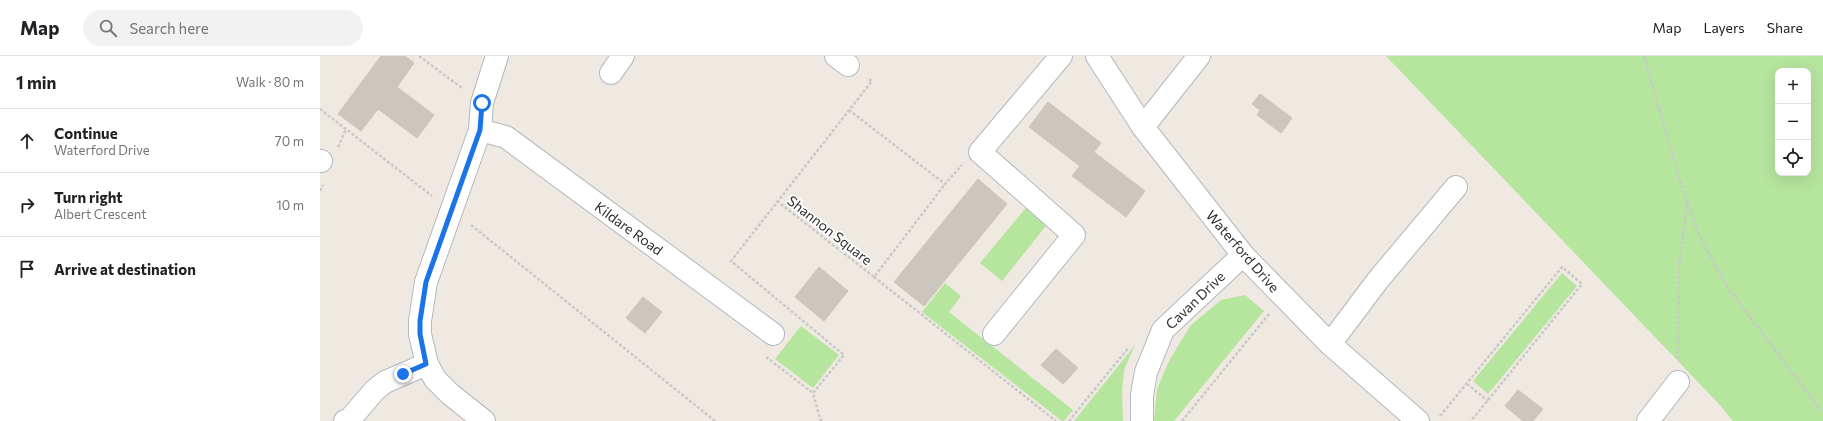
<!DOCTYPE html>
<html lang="en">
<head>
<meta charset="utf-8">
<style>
	:root { --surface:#fff; --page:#f2f2f2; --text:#202124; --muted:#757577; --line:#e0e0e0 }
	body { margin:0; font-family:Commissioner,sans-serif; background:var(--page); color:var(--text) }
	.controls { position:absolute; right:12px; top:12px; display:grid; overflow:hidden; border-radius:8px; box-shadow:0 4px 16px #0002 }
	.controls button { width:36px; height:36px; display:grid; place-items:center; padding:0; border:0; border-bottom:1px solid var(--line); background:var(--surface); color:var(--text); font:20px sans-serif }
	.stop { position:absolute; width:12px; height:12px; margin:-9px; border:3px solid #1a73e8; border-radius:50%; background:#fff }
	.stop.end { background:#1a73e8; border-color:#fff; box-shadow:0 1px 4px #0008 }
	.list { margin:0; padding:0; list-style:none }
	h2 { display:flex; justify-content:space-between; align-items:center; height:52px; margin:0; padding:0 16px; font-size:17px }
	h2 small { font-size:13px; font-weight:400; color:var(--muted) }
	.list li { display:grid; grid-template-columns:26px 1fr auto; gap:12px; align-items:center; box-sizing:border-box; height:64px; padding:0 16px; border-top:1px solid var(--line) }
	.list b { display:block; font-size:15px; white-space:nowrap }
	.list p { margin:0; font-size:13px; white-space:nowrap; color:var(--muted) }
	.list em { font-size:13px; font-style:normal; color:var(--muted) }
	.icon { flex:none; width:22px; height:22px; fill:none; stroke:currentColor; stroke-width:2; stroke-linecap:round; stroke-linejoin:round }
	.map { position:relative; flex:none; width:1503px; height:365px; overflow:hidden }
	header { display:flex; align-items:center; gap:24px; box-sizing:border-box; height:56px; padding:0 20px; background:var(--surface); border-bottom:1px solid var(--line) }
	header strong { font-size:19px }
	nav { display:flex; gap:22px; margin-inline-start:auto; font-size:14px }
	.search { width:280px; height:36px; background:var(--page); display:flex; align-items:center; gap:10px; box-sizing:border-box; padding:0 14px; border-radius:22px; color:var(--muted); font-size:15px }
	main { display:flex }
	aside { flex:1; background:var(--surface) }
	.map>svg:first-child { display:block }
	.green { fill:#b6e59e; fill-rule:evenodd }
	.building { fill:#cbc7bf; stroke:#cbc5ba }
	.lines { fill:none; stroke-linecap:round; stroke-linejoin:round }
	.minor-casing { stroke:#b4b7c1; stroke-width:24 }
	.path { stroke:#c9c9c9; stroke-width:2.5; stroke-dasharray:3 2; stroke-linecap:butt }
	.minor { stroke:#fff; stroke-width:22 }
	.route { stroke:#1a73e8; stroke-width:5 }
	.labels { text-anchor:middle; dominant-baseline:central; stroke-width:3.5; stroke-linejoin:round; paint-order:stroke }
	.street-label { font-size:14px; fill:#2e2e2e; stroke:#fff }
</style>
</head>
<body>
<header>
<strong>Map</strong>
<div class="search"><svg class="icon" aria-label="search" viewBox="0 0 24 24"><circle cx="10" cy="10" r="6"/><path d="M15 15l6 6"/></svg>Search here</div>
<nav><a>Map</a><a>Layers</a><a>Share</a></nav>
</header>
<main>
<aside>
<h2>1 min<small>Walk · 80 m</small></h2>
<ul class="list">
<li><svg class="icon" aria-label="ahead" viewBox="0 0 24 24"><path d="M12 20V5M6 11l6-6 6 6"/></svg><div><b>Continue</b><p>Waterford Drive</p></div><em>70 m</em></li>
<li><svg class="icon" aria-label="right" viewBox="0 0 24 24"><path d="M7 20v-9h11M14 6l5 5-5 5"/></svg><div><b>Turn right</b><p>Albert Crescent</p></div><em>10 m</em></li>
<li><svg class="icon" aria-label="arrive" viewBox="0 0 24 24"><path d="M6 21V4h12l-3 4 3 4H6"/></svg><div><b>Arrive at destination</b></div></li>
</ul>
</aside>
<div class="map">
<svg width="1503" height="365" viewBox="0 0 1503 365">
	<rect width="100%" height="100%" fill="#efe9e1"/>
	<g class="green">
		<path d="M1066,0h437v365h-90l-14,-17zM1458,15h30v102h-30z"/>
		<path d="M709,148l20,18 -47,59 -22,-18z"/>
		<path d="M1242,217l15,13 -89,108 -15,-13z"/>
		<path d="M625,227l16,13 -12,16 124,98 -9,11h-2l-140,-109z"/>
		<path d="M925,239l19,16 -90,110h-20l3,-32 13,-30 21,-34 30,-25z"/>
		<path d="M481,270l38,29 -26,33 -38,-29z"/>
		<path d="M815,289l-11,25 -2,22 1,29h-49z"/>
	</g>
	<g class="building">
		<path d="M61,0h24l9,7 -17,24 37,28 -17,23 -39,-29 -17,22 -23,-17z"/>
		<path d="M940,38l32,24 -11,15 -24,-18 3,-5 -8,-6z"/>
		<path d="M728,46l53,41 -7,9 51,39 -19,26 -54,-41 8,-10 -51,-39z"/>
		<path d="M658,123l29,25 -83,102 -30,-24z"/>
		<path d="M499,211l29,24 -24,30 -29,-24z"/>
		<path d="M323,241l19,15 -17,21 -19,-15z"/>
		<path d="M736,293l22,19 -15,16 -22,-19z"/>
		<path d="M1198,334l25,19 -10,12h-10l-18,-15z"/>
	</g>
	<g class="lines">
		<defs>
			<g id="minor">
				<path d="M516,0l12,9"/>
				<path d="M777,0l46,71 100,128 87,89 88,77"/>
				<path d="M291,17l12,-17"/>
				<path d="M823,71l56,-71"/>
				<path d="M160,74l26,7 267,197"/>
				<path d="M0,105h1"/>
				<path d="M674,278l80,-99 -94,-83 81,-96"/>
				<path d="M1010,288l48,-64 78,-93"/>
				<path d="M25,365l5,-2 25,-29 10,-8 42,-18"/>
				<path d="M164,365l-34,-27 -15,-15 -8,-15 -7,-30v-13l6,-39 54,-152 2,-27 15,-47"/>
				<path d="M822,365v-26l4,-23 17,-42 80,-75"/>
				<path d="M1328,365l30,-39"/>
			</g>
		</defs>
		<use href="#minor" class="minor-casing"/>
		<g class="path">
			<path d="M99,0l43,32"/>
			<path d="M1324,0l35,122 20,57 28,52 96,126"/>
			<path d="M0,53l112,87"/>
			<path d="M529,54l96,74 17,-19"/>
			<path d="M18,91l8,-18"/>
			<path d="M0,135l3,-6"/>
			<path d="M457,145l97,76 71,-93"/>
			<path d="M151,169l244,196"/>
			<path d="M554,221l182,144"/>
			<path d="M446,301l47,36"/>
			<path d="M1358,303l1,-94 8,-62"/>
			<path d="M1147,328l21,17"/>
			<path d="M1120,360l122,-149 20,17 -111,137"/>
			<path d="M502,365l-2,-2 -7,-26 31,-38 -113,-94 141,-180 -5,-3"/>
			<path d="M749,365l60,-74"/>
			<path d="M862,365l87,-107"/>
		</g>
		<use href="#minor" class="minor"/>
	</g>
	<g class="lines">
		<path class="route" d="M83,318l23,-10 -6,-30v-13l6,-39 54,-152 2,-27"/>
	</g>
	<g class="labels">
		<g class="street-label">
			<text transform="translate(309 172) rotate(36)">Kildare Road</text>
			<text transform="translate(510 174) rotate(38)">Shannon Square</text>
			<text transform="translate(923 195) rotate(49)">Waterford Drive</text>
			<text transform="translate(875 244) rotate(-44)">Cavan Drive</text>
		</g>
	</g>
</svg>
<div class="controls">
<button>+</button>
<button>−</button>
<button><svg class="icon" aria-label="locate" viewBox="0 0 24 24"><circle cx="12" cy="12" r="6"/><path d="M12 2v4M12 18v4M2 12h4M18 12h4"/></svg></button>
</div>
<div class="stop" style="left:162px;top:47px"></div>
<div class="stop end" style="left:83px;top:318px"></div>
</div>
</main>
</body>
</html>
